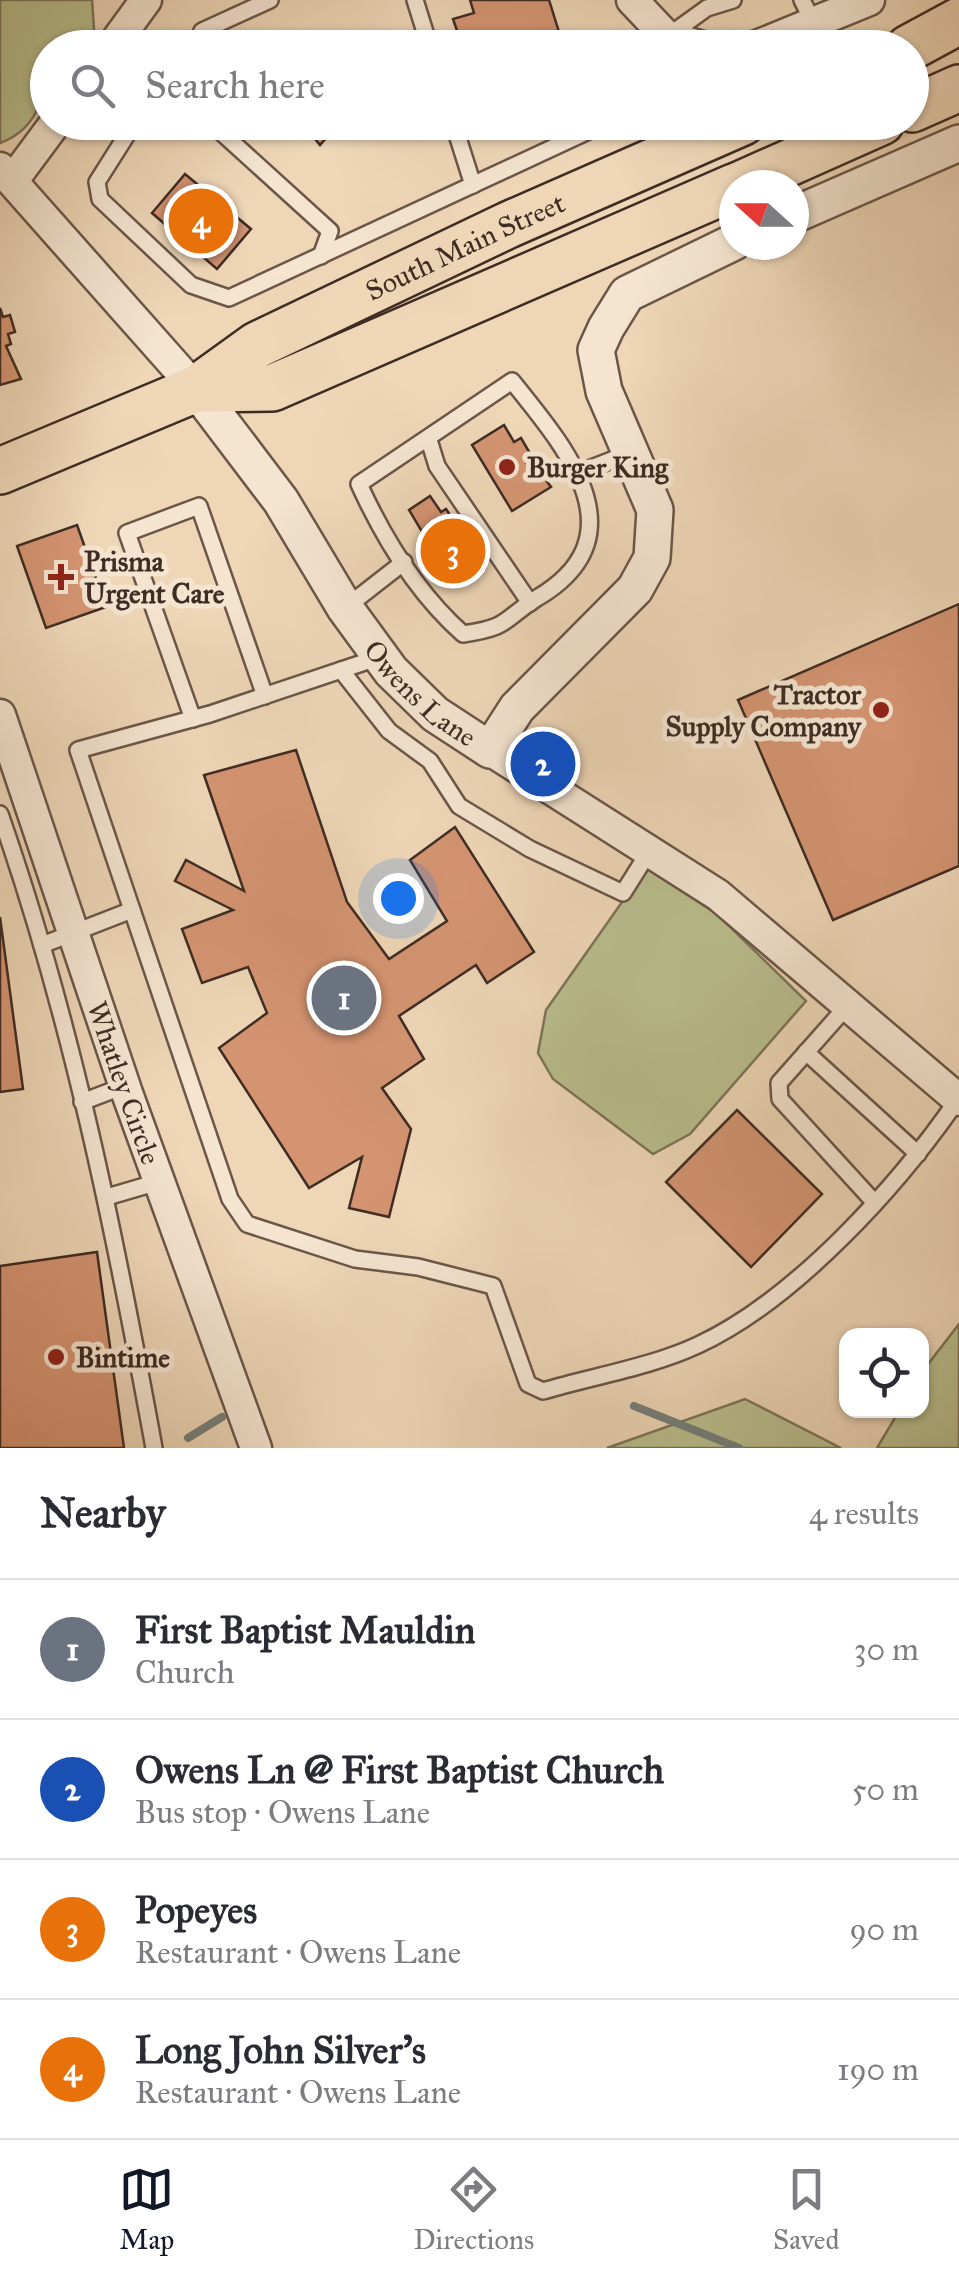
<!DOCTYPE html>
<html lang="en">
<head>
<meta charset="utf-8">
<style>
	:root { --surface:#fff; --page:#f7f7f7; --text:#2b2b33; --muted:#7c7c81; --line:#e1e1e2; --accent:#111827 }
	body { margin:0; font-family:"IM FELL Great Primer",serif; background:var(--page); color:var(--text) }
	.controls { position:absolute; right:30px; bottom:30px; display:grid; overflow:hidden; border-radius:20px; box-shadow:0 2px 8px #0004 }
	.controls button { width:90px; height:90px; display:grid; place-items:center; padding:0; border:0; border-bottom:2px solid var(--line); background:var(--surface); color:var(--text); font:50px sans-serif }
	.compass { position:absolute; left:719px; top:170px; width:90px; height:90px; border-radius:50%; background:var(--surface); box-shadow:0 2px 8px #0004; rotate:291deg }
	.you { position:absolute; left:398px; top:898px; width:35px; height:35px; margin:-25px; border:8px solid #fff; border-radius:50%; background:#1a73e8; box-shadow:0 0 0 15px #1a73e833 }
	.badge { display:grid; place-items:center; width:65px; height:65px; border-radius:50%; background:var(--accent); color:#fff; font-size:32px; font-weight:700 }
	.pin { position:absolute; translate:-50% -50%; border:5px solid #fff; box-shadow:0 2px 10px #0006 }
	.list { margin:0; padding:0; list-style:none }
	h2 { display:flex; justify-content:space-between; align-items:center; height:130px; margin:0; padding:0 40px; font-size:42px }
	h2 small { font-size:32px; font-weight:400; color:var(--muted) }
	.list li { display:grid; grid-template-columns:65px 1fr auto; gap:30px; align-items:center; box-sizing:border-box; height:140px; padding:0 40px; border-top:2px solid var(--line) }
	.list b { display:block; font-size:38px; white-space:nowrap }
	.list p { margin:0; font-size:32px; white-space:nowrap; color:var(--muted) }
	.list em { font-size:32px; font-style:normal; color:var(--muted) }
	.icon { flex:none; width:55px; height:55px; fill:none; stroke:currentColor; stroke-width:2; stroke-linecap:round; stroke-linejoin:round }
	.map { position:relative; flex:none; width:959px; height:1448px; overflow:hidden }
	.search { position:absolute; background:var(--surface); box-shadow:0 2px 8px #0004; left:30px; right:30px; top:30px; height:110px; display:flex; align-items:center; gap:25px; box-sizing:border-box; padding:0 35px; border-radius:55px; color:var(--muted); font-size:38px }
	.sheet { height:690px; background:var(--surface) }
	nav { display:flex; justify-content:space-around; align-items:center; box-sizing:border-box; height:140px; border-top:2px solid var(--line); background:var(--surface); font-size:28px; color:var(--muted) }
	nav a { display:grid; justify-items:center; gap:5px }
	nav .on { color:var(--accent) }
	.map>svg:first-child { display:block }
	.green { fill:#b9be8e; stroke:#7c7558; stroke-width:2.5 }
	.lines { fill:none; stroke-linecap:round; stroke-linejoin:round }
	.stream { stroke:#777f7c; stroke-width:8 }
	.building { fill:#d49472; stroke:#3f2c23; stroke-width:2.5 }
	.service-casing { stroke:#6b5648; stroke-width:20 }
	.minor-casing { stroke:#6b5648; stroke-width:35 }
	.tertiary-casing { stroke:#6b5648; stroke-width:40 }
	.primary-casing { stroke:#3f2c23; stroke-width:50 }
	.service { stroke:#f4e4d0; stroke-width:15 }
	.minor { stroke:#f4e4d0; stroke-width:30 }
	.tertiary { stroke:#f4e4d0; stroke-width:35 }
	.primary { stroke:#eed6b7; stroke-width:45 }
	.poi-dot { fill:#8f2418; stroke:#f4e4d0; stroke-width:4 }
	.labels { text-anchor:middle; dominant-baseline:central; stroke-width:10; stroke-linejoin:round; paint-order:stroke }
	.street-label { font-size:28px; fill:#3f2c23; stroke:#f4e4d0 }
	.poi-label { font-size:28px; font-weight:bold; fill:#3f2c23; stroke:#f4e4d0; text-anchor:start }
</style>
</head>
<body>
<div class="map">
<svg width="959" height="1448" viewBox="0 0 959 1448">
	<rect width="100%" height="100%" fill="#eed6b7"/>
	<filter id="stains"><feTurbulence type="fractalNoise" baseFrequency=".002" numOctaves="4"/><feColorMatrix values="0 0 0 0 .2 0 0 0 0 .09 0 0 0 0 .02 0 0 0 .5 -.17"/></filter>
	<radialGradient id="worn" r=".72"><stop offset=".6" stop-color="#630" stop-opacity="0"/><stop offset="1" stop-color="#630" stop-opacity=".3"/></radialGradient>
	<g class="green">
		<path d="M0,0h92l2,29 -14,18 -32,1c0,38 -6,80 -48,95z"/>
		<path d="M646,868l71,46 89,87 -116,133 -37,20 -100,-75 -15,-26 8,-43z"/>
		<path d="M959,1324v124h-82l22,-37 23,-1v-38z"/>
		<path d="M745,1399l96,49h-234z"/>
	</g>
	<g class="lines">
		<g class="stream">
			<path d="M634,1406l105,42"/>
			<path d="M188,1438l34,-21"/>
		</g>
	</g>
	<g class="building">
		<path d="M470,0h79l15,48h-101l-10,-29 21,-6z"/>
		<path d="M301,122h39l-20,23z"/>
		<path d="M185,174l66,55 -34,40 -65,-56z"/>
		<path d="M0,308l3,9 7,-2 5,17 -7,2 3,10 -5,2 15,33 -21,6z"/>
		<path d="M504,425l10,17 7,-4 10,17 -7,4 13,21 6,-4 8,11 -39,24 -40,-66z"/>
		<path d="M430,496l11,16 5,-3 10,15 7,-5 6,10 -6,5 22,34 -18,12 -4,-6 -11,8 -43,-72z"/>
		<path d="M77,525l29,82 -60,21 -29,-82z"/>
		<path d="M959,604v262l-126,54 -95,-220z"/>
		<path d="M296,750l51,152 42,57 58,-38 -37,-61 45,-33 79,125 -47,31 -11,-18 -77,51 25,43 -42,29 29,41 -22,88 -40,-9 13,-51 -53,31 -90,-140 48,-35 -19,-46 -46,16 -20,-54 51,-19 -58,-29 11,-21 58,31 -40,-116z"/>
		<path d="M0,917l23,172 -23,3z"/>
		<path d="M737,1110l85,84 -71,73 -85,-85z"/>
		<path d="M97,1252l27,196h-124v-182z"/>
	</g>
	<g class="lines">
		<defs>
			<g id="service">
				<path d="M415,0l15,48"/>
				<path d="M802,0l12,24"/>
				<path d="M668,36l39,-28 26,-8"/>
				<path d="M194,48l8,-17 68,-31"/>
				<path d="M135,122l-38,60 3,17 91,86 38,13 379,-176"/>
				<path d="M210,122l120,109 -9,25"/>
				<path d="M453,122l20,63"/>
				<path d="M512,381c54,67 130,155 25,217 -35,22 -26,29 -74,36 -45,-40 -79,-95 -104,-150z"/>
				<path d="M429,440l8,26 93,137"/>
				<path d="M576,474l56,-22"/>
				<path d="M345,608l59,-46"/>
				<path d="M341,670l48,61 41,30 29,45 71,43 93,44 27,-43"/>
				<path d="M193,719l-66,-186 72,-27 66,190"/>
				<path d="M0,814c72,206 115,420 154,634"/>
				<path d="M132,910l98,289 17,25 108,35 63,8 75,19 35,98 15,7c50,-15 108,-24 155,-46 97,-45 200,-159 260,-246"/>
				<path d="M42,945l90,-35 -54,-160 132,-36 170,-57"/>
				<path d="M848,1005l-69,78 1,16 95,104"/>
				<path d="M806,1052l112,102"/>
				<path d="M82,1102l42,-16"/>
				<path d="M107,1197l51,-15"/>
			</g>
			<g id="minor">
				<path d="M632,0l35,37 40,11"/>
				<path d="M111,48l35,-48"/>
				<path d="M752,48l117,-48"/>
				<path d="M0,168l196,221"/>
				<path d="M13,180l43,-58"/>
				<path id="s1" d="M0,715l127,378 129,355"/>
				<path d="M490,750l228,145 241,205"/>
			</g>
			<g id="tertiary">
				<path d="M794,215l165,-72"/>
				<path id="s2" d="M196,389l85,112 64,107 46,63 44,43 55,36 27,-42 118,-119 17,-31 3,-48 -51,-119 -8,-41 10,-22 21,-34 107,-52"/>
			</g>
			<g id="primary">
				<path d="M909,48l50,-27"/>
				<path d="M912,109l47,-21"/>
				<path d="M739,185l142,-63"/>
				<path d="M196,389l76,-1 462,-201"/>
				<path id="s3" d="M0,471l196,-82 61,-44 251,-120 235,-103"/>
			</g>
		</defs>
		<use href="#service" class="service-casing"/>
		<use href="#minor" class="minor-casing"/>
		<use href="#tertiary" class="tertiary-casing"/>
		<use href="#primary" class="primary-casing"/>
		<use href="#service" class="service"/>
		<use href="#minor" class="minor"/>
		<use href="#tertiary" class="tertiary"/>
		<use href="#primary" class="primary"/>
	</g>
	<g class="poi-dot">
		<circle cx="507" cy="467" r="10"/>
		<path d="M56 562h10v10h10v10h-10v10h-10v-10h-10v-10h10z"/>
		<circle cx="881" cy="710" r="10"/>
		<circle cx="56" cy="1357" r="10"/>
	</g>
	<g class="labels">
		<g class="street-label">
			<text stroke="none"><textPath href="#s3" startOffset="518">South Main Street</textPath></text>
			<text stroke="none"><textPath href="#s2" startOffset="380">Owens Lane</textPath></text>
			<text stroke="none"><textPath href="#s1" startOffset="388">Whatley Circle</textPath></text>
		</g>
		<g class="poi-label">
			<text x="527" y="467">Burger King</text>
			<text x="84" y="561">Prisma<tspan x="84" dy="32">Urgent Care</tspan></text>
			<text x="861" y="694" text-anchor="end">Tractor<tspan x="861" dy="32">Supply Company</tspan></text>
			<text x="76" y="1357">Bintime</text>
		</g>
	</g>
	<rect width="100%" height="100%" filter="url(#stains)"/>
	<rect width="100%" height="100%" fill="url(#worn)"/>
</svg>
<div class="controls">
<button><svg class="icon" aria-label="locate" viewBox="0 0 24 24"><circle cx="12" cy="12" r="6"/><path d="M12 2v4M12 18v4M2 12h4M18 12h4"/></svg></button>
</div>
<svg class="compass" viewBox="-18 -18 36 36"><path d="M0-13l5 13h-10z" fill="#e53935"/><path d="M0 13l5-13h-10z" fill="#7c7c81"/></svg>
<div class="you"></div>
<div class="pin badge" style="left:344px;top:998px;background:#6b7280">1</div>
<div class="pin badge" style="left:543px;top:764px;background:#1a4fb4">2</div>
<div class="pin badge" style="left:453px;top:551px;background:#e8710a">3</div>
<div class="pin badge" style="left:201px;top:221px;background:#e8710a">4</div>
<div class="search"><svg class="icon" aria-label="search" viewBox="0 0 24 24"><circle cx="10" cy="10" r="6"/><path d="M15 15l6 6"/></svg>Search here</div>
</div>
<section class="sheet">
<h2>Nearby<small>4 results</small></h2>
<ul class="list">
<li><span class="badge" style="background:#6b7280">1</span><div><b>First Baptist Mauldin</b><p>Church</p></div><em>30 m</em></li>
<li><span class="badge" style="background:#1a4fb4">2</span><div><b>Owens Ln @ First Baptist Church</b><p>Bus stop · Owens Lane</p></div><em>50 m</em></li>
<li><span class="badge" style="background:#e8710a">3</span><div><b>Popeyes</b><p>Restaurant · Owens Lane</p></div><em>90 m</em></li>
<li><span class="badge" style="background:#e8710a">4</span><div><b>Long John Silver's</b><p>Restaurant · Owens Lane</p></div><em>190 m</em></li>
</ul>
</section>
<nav>
<a class="on"><svg class="icon" aria-label="map" viewBox="0 0 24 24"><path d="M3 6l6-2 6 2 6-2v14l-6 2-6-2-6 2zM9 4v14M15 6v14"/></svg>Map</a>
<a><svg class="icon" aria-label="directions" viewBox="0 0 24 24"><path d="M12 3l9 9-9 9-9-9zM9 14v-3h6M13 9l2 2-2 2"/></svg>Directions</a>
<a><svg class="icon" aria-label="saved" viewBox="0 0 24 24"><path d="M7 4h10v16l-5-4-5 4z"/></svg>Saved</a>
</nav>
</body>
</html>
